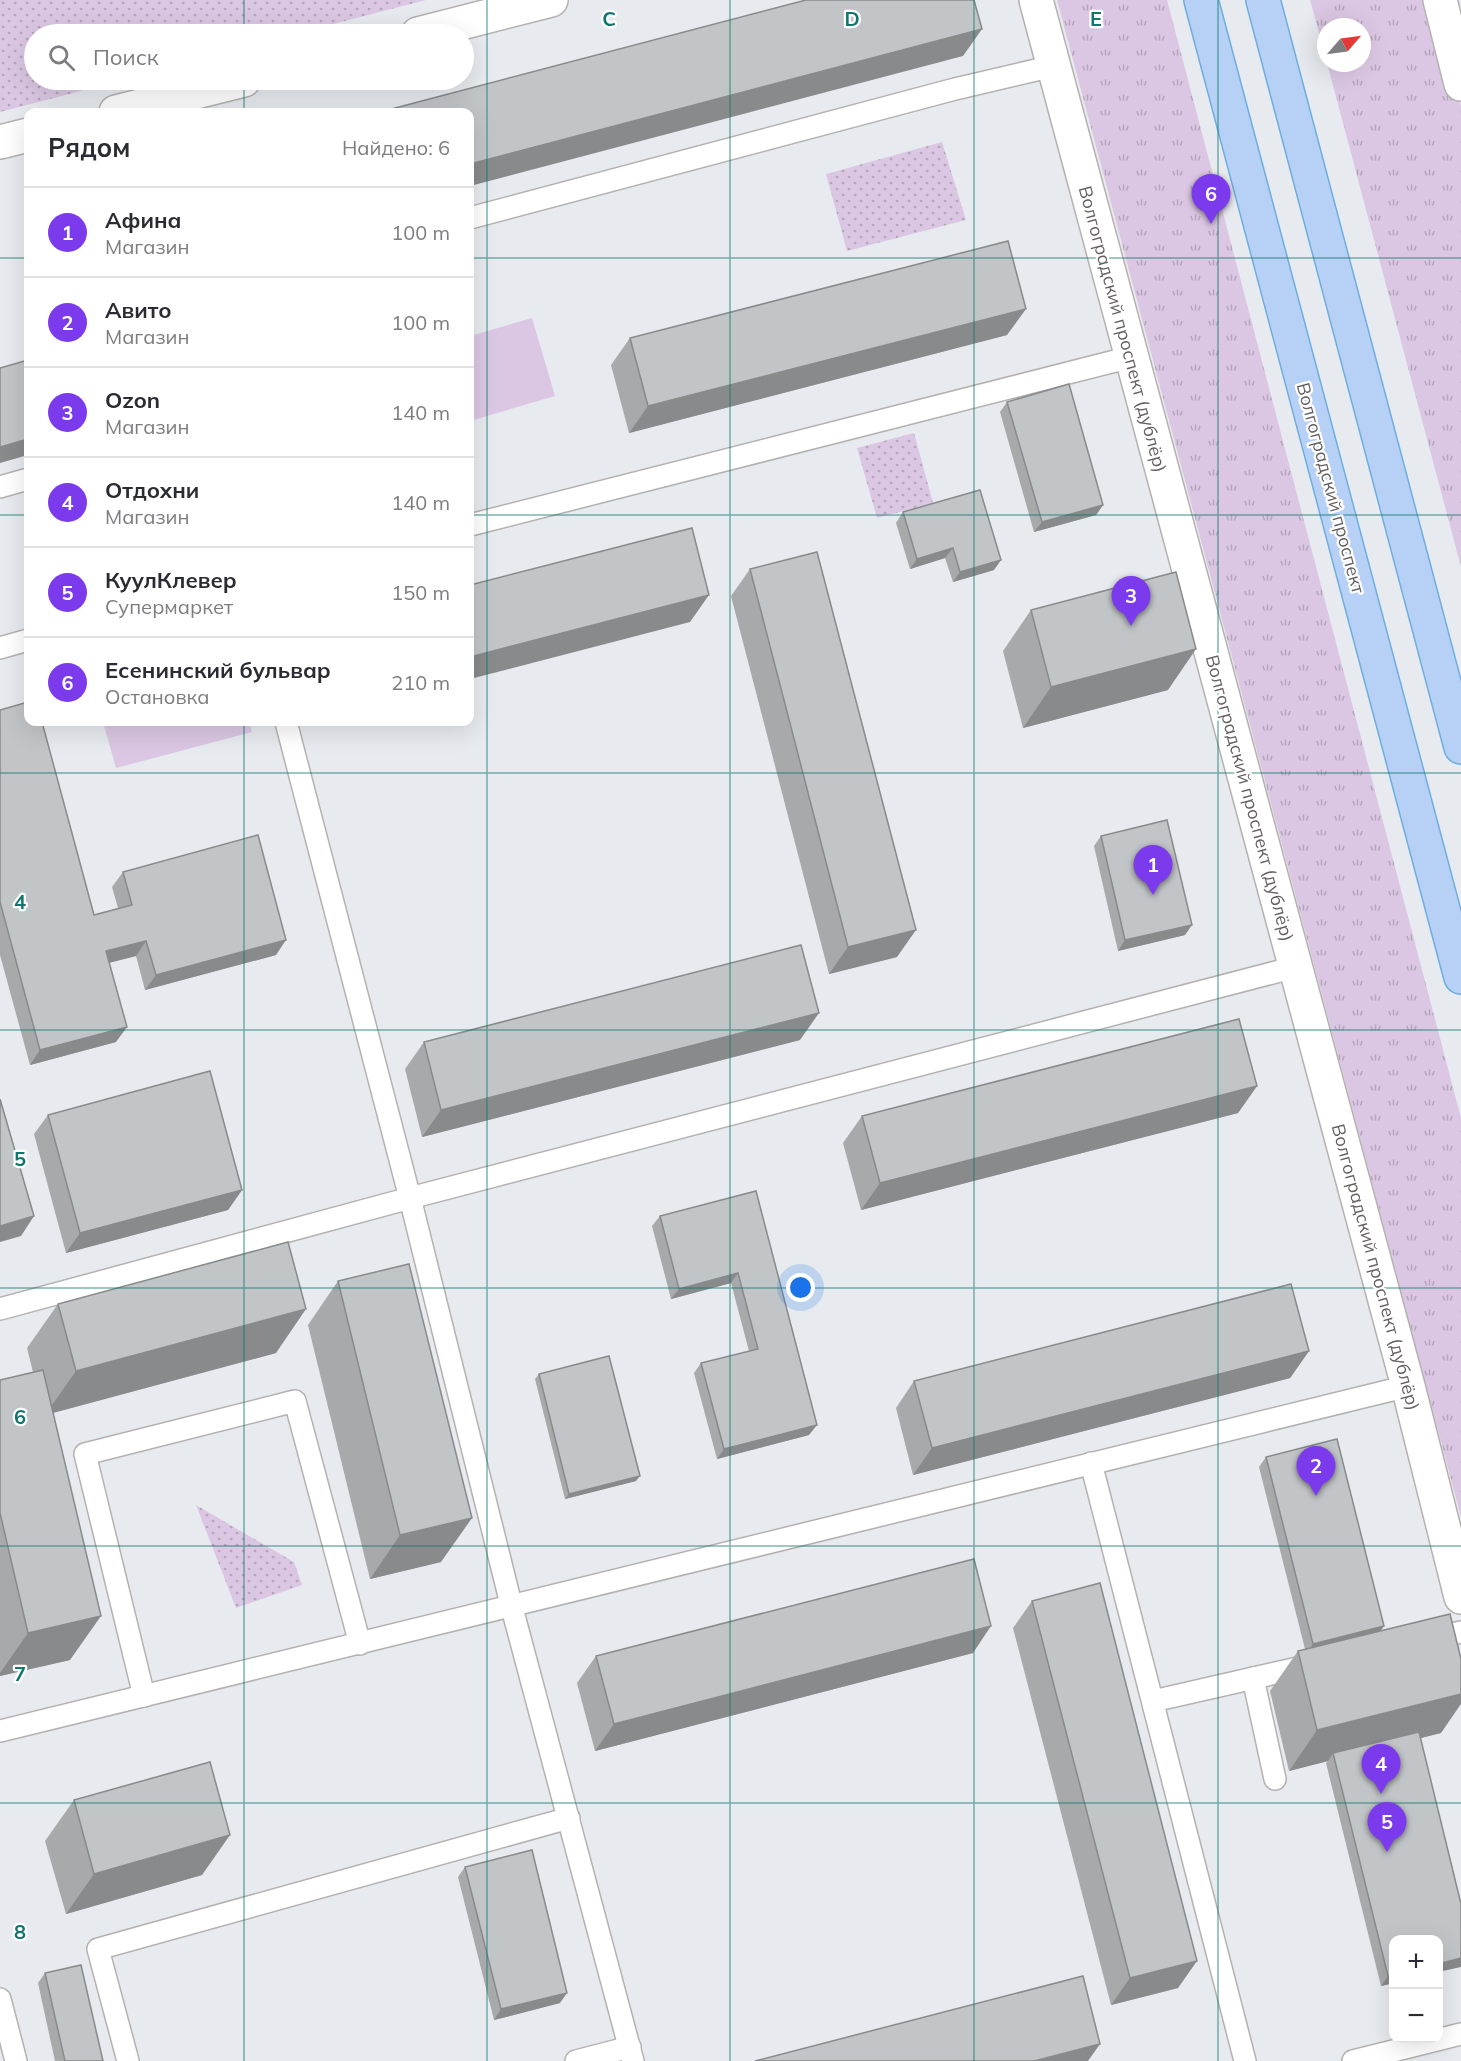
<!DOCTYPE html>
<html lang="ru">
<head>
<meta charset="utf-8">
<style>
	:root { --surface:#fff; --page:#f7f7f7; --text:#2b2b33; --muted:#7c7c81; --line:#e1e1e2; --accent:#7c3aed }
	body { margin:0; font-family:Mulish,sans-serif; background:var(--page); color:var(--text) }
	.controls { position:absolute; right:18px; bottom:18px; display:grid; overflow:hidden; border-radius:12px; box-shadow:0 6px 24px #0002 }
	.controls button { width:54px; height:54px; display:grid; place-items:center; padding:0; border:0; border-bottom:2px solid var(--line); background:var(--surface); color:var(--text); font:30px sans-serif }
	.compass { position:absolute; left:1317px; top:18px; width:54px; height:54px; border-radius:50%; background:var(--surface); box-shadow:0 6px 24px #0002; rotate:62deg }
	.you { position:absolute; left:801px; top:1288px; width:21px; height:21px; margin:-15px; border:4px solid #fff; border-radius:50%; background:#1a73e8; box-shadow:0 0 0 9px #1a73e833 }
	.badge { display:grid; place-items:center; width:39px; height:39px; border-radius:50%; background:var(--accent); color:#fff; font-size:20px; font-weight:700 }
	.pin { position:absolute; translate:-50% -50px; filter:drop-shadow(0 2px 3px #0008) }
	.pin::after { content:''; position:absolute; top:32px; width:21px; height:18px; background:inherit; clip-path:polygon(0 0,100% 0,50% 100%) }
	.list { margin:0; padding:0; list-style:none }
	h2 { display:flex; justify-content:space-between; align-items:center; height:78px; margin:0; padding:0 24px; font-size:26px }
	h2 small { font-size:20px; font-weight:400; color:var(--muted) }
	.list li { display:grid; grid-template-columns:39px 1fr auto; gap:18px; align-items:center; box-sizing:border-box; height:90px; padding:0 24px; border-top:2px solid var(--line) }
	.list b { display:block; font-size:22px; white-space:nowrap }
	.list p { margin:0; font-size:20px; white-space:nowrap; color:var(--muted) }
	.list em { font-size:20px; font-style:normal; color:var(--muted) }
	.icon { flex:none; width:33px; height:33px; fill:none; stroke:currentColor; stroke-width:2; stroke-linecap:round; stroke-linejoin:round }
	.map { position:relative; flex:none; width:1461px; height:2061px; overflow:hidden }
	.search { position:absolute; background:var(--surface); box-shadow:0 6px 24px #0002; left:24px; top:24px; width:450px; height:66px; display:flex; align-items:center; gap:15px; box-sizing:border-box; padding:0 21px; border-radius:33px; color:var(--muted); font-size:22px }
	.panel { position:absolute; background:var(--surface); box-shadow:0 6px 24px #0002; left:24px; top:108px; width:450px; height:618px; border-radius:12px }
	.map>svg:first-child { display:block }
	.grass { fill:url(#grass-tufts) }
	.park { fill:url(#park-dots) }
	.pitch { fill:#dbc7e3 }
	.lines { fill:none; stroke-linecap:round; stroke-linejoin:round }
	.service-casing { stroke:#b5b1b0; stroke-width:24 }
	.tertiary-casing { stroke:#b5b1b0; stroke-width:36 }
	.primary-casing { stroke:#6faddf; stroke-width:36 }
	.service { stroke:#fff; stroke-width:21 }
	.tertiary { stroke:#fff; stroke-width:33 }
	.primary { stroke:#b6d1f5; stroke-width:33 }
	.wall { fill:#a7a9ab }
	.shaded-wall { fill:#888a8b }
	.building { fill:#c2c5c7; stroke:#888a8b; stroke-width:1.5 }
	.grid { fill:none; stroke:#0f766e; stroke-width:1.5; stroke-opacity:0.55 }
	.labels { text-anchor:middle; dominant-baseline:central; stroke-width:4.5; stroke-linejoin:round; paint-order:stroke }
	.street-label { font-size:18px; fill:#65605f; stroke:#fff }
	.grid-label { font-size:20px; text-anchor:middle; font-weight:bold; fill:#0f766e; stroke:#fff; stroke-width:4.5; stroke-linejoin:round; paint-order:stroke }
</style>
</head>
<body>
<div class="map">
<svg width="1461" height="2061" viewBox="0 0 1461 2061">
	<defs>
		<pattern id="grass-tufts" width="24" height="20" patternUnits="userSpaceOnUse" patternTransform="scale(1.5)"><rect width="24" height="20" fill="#dbc7e3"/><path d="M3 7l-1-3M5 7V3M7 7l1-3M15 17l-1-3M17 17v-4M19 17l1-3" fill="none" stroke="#b5a5bb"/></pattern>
		<pattern id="park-dots" width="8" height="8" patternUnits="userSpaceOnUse" patternTransform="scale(1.5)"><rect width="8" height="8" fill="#dbc7e3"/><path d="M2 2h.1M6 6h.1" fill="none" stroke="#b5a5bb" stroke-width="1.8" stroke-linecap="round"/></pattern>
	</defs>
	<rect width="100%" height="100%" fill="#e7ebef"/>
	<g class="grass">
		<path d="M1057,0h110l294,1118v399z"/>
		<path d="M1310,0h123l28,106v461l-134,-504h35v-36h-36v31z"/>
	</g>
	<g class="park">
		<path d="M0,0h426l-131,34h-261v46h89l-123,32z"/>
		<path d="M942,142l24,78 -119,31 -21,-77z"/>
		<path d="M914,433l19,70 -56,15 -20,-70z"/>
		<path d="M196,1505l98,57 8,23 -66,23z"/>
	</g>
	<g class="pitch">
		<path d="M532,318l23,78 -85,25v-85z"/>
		<path d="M103,722h146l3,10 -136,36z"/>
	</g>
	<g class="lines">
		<defs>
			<g id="service">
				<path d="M470,218l485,-129 98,-23"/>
				<path d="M0,487l28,-8"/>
				<path d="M470,525l661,-168"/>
				<path d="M0,648l28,-8"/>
				<path d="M286,722l124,476 102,410 121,453"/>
				<path d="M0,1309l410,-111 885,-231"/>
				<path d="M1091,1463l154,598"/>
				<path d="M1426,1640l35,-8"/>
				<path d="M1253,1678l22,101"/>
				<path d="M144,1696l-59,-242 210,-53 65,243"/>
				<path d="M1153,1701l158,-36"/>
				<path d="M0,1731l1408,-345"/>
				<path d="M0,1999l16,62"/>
				<path d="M128,2061l-30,-112 471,-131"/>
				<path d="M576,2061l54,-14"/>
				<path d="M1353,2061l108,-27"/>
			</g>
			<g id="tertiary">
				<path d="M1036,0l372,1386 53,211"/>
				<path d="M1440,0l21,84"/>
				<path d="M418,34l133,-34"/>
				<path d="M116,112l128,-32"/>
				<path d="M0,142l28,-7"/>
			</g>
			<g id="primary">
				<path d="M1201,0l260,977"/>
				<path d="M1263,0l198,747"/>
			</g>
		</defs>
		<use href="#service" class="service-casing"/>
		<use href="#tertiary" class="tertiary-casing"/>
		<use href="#primary" class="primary-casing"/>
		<use href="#service" class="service"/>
		<use href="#tertiary" class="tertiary"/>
		<use href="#primary" class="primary"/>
	</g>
	<g class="wall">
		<path d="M1007,335l-378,98 -18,-68 19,-27z"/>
		<path d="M1007,402l96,103 -7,10 -62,17 -34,-120z"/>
		<path d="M903,512l91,58 -41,12 -8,-24 -35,11 -14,-46z"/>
		<path d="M750,569l147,388 -68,17 -98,-378z"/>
		<path d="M1031,610l137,80 -145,38 -20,-77z"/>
		<path d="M0,710l94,205 24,-7 -6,-21 11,-15 153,83 -131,35 -9,-34 -27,7 7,79 -86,23 -30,-110z"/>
		<path d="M1101,836l84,99 -67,16 -24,-105z"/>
		<path d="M800,1040l-378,97 -17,-68 19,-27z"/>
		<path d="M1257,1086l-19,27 -377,97 -18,-67 19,-27z"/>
		<path d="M48,1115l194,75 -14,20 -162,43 -32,-119z"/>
		<path d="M756,1191l53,244 -92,24 -23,-86 7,-10 48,-12 -18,-68 -60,16 -19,-73 8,-10z"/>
		<path d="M338,1281l103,281 -71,17 -62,-254z"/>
		<path d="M58,1304l218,49 -223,60 17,247 -70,16v-296l33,-8 -6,-24z"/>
		<path d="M1309,1351l-19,27 -377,97 -17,-67 18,-27z"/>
		<path d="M539,1374l97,107 -71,18 -30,-120z"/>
		<path d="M1266,1457l118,169 -3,4 60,103 -20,5 -27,202v43l-13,3 -55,-223 2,-2 -39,10 -19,-80 28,-40 7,-2 -46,-182z"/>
		<path d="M1032,1601l146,387 -67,17 -98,-377z"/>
		<path d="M973,1653l-378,98 -18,-68 19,-27z"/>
		<path d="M74,1800l128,75 -136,39 -21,-73z"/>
		<path d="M465,1867l95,136 -66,17 -36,-143z"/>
		<path d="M45,1973l58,88h-48l-17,-78z"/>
	</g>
	<g class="shaded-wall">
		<path d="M982,29l-19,27 -493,130v-22z"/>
		<path d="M1026,309l-19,26 -378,98 19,-27z"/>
		<path d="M28,439v16l-28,8v-16z"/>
		<path d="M1103,505l-7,10 -62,17 8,-10z"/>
		<path d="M953,548l-8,10 -35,11 7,-10z"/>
		<path d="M1001,560l-7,10 -41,12 7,-10z"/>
		<path d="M709,595l-19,27 -220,57v-22z"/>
		<path d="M1196,649l-28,41 -145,38 28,-41z"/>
		<path d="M1192,925l-7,10 -67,16 7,-11z"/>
		<path d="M916,930l-19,27 -68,17 19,-27z"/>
		<path d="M286,940l-10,15 -131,35 11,-15z"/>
		<path d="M146,941l-10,15 -40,10 10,-15z"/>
		<path d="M819,1013l-19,27 -378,97 19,-27z"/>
		<path d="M127,1027l-11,15 -86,23 10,-15z"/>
		<path d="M1257,1086l-19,27 -377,97 19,-27z"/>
		<path d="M242,1190l-14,20 -162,43 14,-20z"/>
		<path d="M34,1216l-13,20 -21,6v-16z"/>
		<path d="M738,1273l-7,10 -60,16 8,-10z"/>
		<path d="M306,1309l-30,44 -231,62 31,-44z"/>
		<path d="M1309,1351l-19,27 -377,97 19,-27z"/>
		<path d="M817,1425l-8,10 -92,24 7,-10z"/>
		<path d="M640,1476l-4,5 -71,18 4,-5z"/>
		<path d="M472,1518l-31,44 -71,17 30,-44z"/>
		<path d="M101,1616l-31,44 -70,16v-3l28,-40z"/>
		<path d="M991,1626l-18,27 -378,98 19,-27z"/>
		<path d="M1384,1626l-7,10 -71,18 7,-10z"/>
		<path d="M1461,1694v10l-20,29 -106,26 -2,-6 -5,8 -39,10 28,-41z"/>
		<path d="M230,1835l-28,40 -136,39 28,-40z"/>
		<path d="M1461,1958v9l-23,5v-8z"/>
		<path d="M1197,1961l-19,27 -67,17 19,-27z"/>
		<path d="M1394,1974v9l-13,3 7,-10z"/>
		<path d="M567,1993l-7,10 -66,17 7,-11z"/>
		<path d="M1100,2044l-12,17h-54z"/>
	</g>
	<g class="building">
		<path d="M806,0h168l8,29 -512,135v-52h-90z"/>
		<path d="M1008,241l18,68 -378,97 -18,-68z"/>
		<path d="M28,360v79l-28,8v-79z"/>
		<path d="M1069,384l34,121 -61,17 -35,-120z"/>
		<path d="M980,490l21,70 -41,12 -7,-24 -36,11 -14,-47z"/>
		<path d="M692,528l17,67 -239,62v-72z"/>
		<path d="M817,552l99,378 -68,17 -98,-378z"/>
		<path d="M1176,572l20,77 -145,38 -20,-77z"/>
		<path d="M28,702v20h14l52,193 38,-10 -9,-33 135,-37 28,105 -130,35 -10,-34 -40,10 21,76 -87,23 -40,-148v-192z"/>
		<path d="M1167,820l25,105 -67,15 -24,-104z"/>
		<path d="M801,945l18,68 -378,97 -17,-68z"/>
		<path d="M1239,1019l18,67 -377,97 -18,-67z"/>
		<path d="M210,1071l32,119 -162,43 -32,-118z"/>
		<path d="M0,1099l34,117 -34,10z"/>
		<path d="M756,1191l61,234 -93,24 -23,-86 57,-14 -20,-76 -59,16 -19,-73z"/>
		<path d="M288,1242l18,67 -230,62 -18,-67z"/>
		<path d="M409,1264l63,254 -72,17 -62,-254z"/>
		<path d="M1291,1284l18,67 -377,97 -18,-67z"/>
		<path d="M609,1356l31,120 -71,18 -30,-120z"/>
		<path d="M43,1370l58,246 -73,17 -28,-120v-133z"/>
		<path d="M1337,1439l47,187 -71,18 -47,-187z"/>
		<path d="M974,1559l17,67 -377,98 -18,-68z"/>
		<path d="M1100,1583l97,378 -67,17 -98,-377z"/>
		<path d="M1450,1614l11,45v35l-144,36 -19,-79z"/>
		<path d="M1419,1732l42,172v54l-23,6v-24h-44v34l-6,2 -55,-223z"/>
		<path d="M210,1762l20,73 -136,39 -20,-74z"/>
		<path d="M532,1850l35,143 -66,16 -36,-142z"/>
		<path d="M81,1965l22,96h-38l-20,-88z"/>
		<path d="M1083,1976l17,68 -66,17h-279z"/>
	</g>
	<path class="grid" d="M244,0v34M487,0v2061M730,0v2061M974,0v2061M1218,0v2061M244,80v32M0,258h28M470,258h991M0,515h28M470,515h991M244,722v1339M0,773h1461M0,1030h1461M0,1288h1461M0,1546h1461M0,1803h1461"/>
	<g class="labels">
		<g class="street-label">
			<text transform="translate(1123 329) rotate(75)">Волгоградский проспект (дублёр)</text>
			<text transform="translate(1331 488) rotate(75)">Волгоградский проспект</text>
			<text transform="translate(1250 798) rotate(75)">Волгоградский проспект (дублёр)</text>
			<text transform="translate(1376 1267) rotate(75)">Волгоградский проспект (дублёр)</text>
		</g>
	</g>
	<g class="grid-label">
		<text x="609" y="26">C</text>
		<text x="852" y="26">D</text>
		<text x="1096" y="26">E</text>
		<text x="20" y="909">4</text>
		<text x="20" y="1166">5</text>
		<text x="20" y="1424">6</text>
		<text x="20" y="1681">7</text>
		<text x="20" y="1939">8</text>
	</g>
</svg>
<div class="controls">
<button>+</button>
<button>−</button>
</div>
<svg class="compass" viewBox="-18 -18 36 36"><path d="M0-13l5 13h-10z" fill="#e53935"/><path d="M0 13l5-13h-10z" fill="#7c7c81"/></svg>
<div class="you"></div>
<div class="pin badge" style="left:1153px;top:895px">1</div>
<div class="pin badge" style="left:1316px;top:1496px">2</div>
<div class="pin badge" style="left:1131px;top:626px">3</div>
<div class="pin badge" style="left:1381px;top:1794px">4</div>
<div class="pin badge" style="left:1387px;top:1852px">5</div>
<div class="pin badge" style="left:1211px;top:224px">6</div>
<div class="search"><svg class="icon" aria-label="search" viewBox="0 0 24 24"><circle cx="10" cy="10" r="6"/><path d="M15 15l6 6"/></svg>Поиск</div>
<section class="panel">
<h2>Рядом<small>Найдено: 6</small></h2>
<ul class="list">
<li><span class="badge">1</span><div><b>Афина</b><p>Магазин</p></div><em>100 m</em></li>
<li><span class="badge">2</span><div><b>Авито</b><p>Магазин</p></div><em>100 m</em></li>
<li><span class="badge">3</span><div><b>Ozon</b><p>Магазин</p></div><em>140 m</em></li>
<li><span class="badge">4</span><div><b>Отдохни</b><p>Магазин</p></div><em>140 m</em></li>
<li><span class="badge">5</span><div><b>КуулКлевер</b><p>Супермаркет</p></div><em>150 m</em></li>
<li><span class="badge">6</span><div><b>Есенинский бульвар</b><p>Остановка</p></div><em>210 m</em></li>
</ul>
</section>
</div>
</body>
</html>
